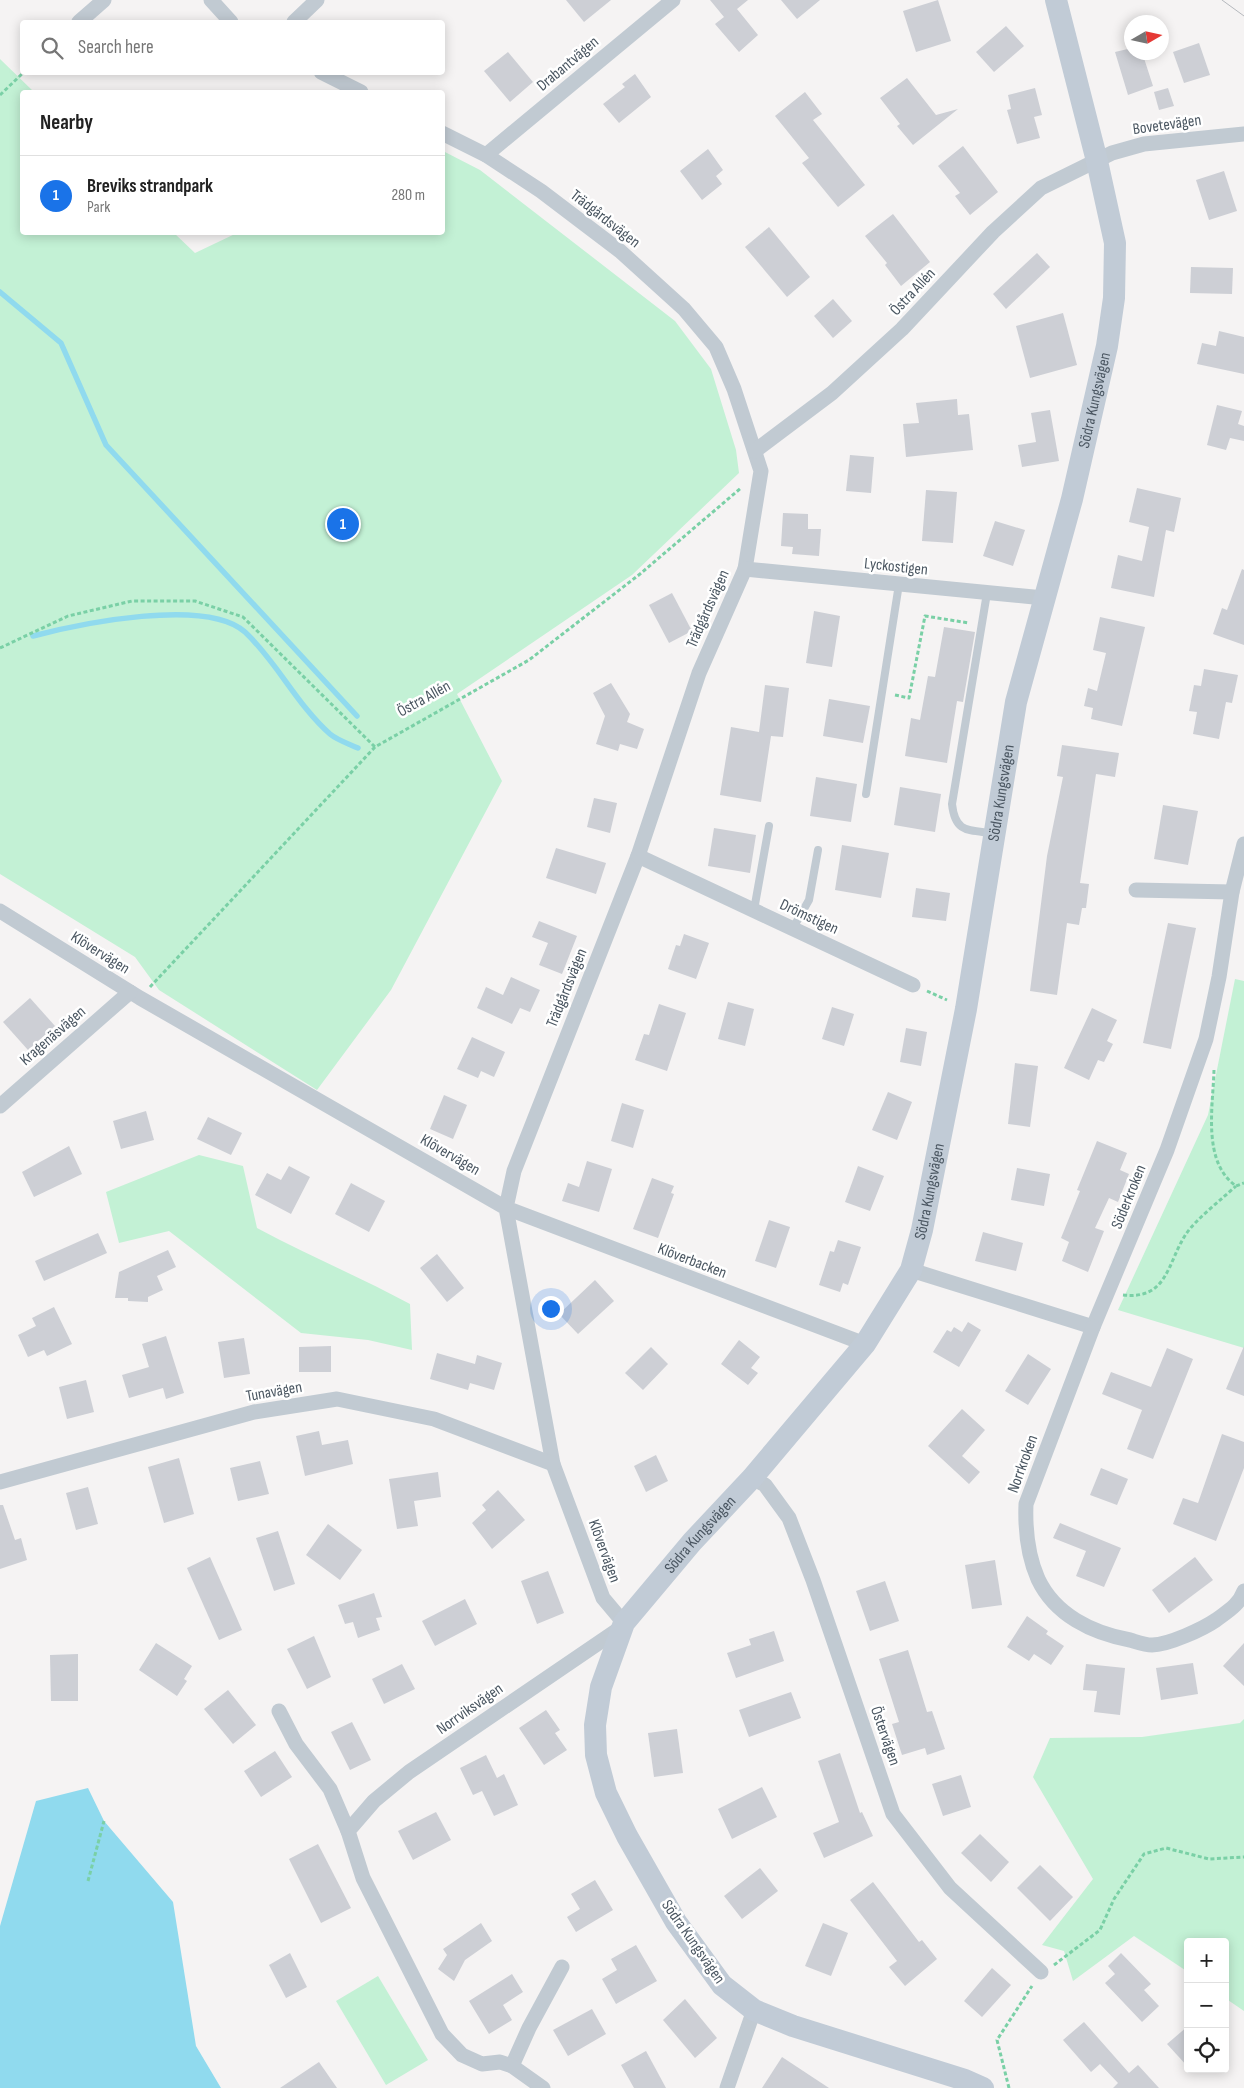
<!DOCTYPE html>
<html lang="en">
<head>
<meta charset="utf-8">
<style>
	:root { --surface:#fff; --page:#f6f6f6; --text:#222; --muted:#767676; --line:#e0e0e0; --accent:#1a73e8 }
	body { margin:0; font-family:"Sofia Sans Condensed",sans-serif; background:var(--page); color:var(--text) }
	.controls { position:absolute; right:15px; bottom:15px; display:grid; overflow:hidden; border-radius:5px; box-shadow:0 2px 12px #0003 }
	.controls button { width:45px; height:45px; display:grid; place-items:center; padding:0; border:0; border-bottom:1px solid var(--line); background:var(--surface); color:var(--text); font:25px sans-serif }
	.compass { position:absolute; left:1124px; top:15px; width:45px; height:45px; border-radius:50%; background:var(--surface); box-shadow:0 2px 12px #0003; rotate:81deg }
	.you { position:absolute; left:550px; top:1308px; width:18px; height:18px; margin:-12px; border:4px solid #fff; border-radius:50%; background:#1a73e8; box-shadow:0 0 0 8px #1a73e833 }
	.badge { display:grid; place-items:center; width:32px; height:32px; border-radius:50%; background:var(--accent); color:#fff; font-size:16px; font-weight:700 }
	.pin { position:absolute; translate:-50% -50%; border:2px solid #fff; box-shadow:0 1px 5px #0006 }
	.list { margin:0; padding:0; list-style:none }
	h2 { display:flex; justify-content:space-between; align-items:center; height:65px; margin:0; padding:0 20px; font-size:21px }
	h2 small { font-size:16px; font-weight:400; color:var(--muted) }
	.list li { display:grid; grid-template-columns:32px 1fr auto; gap:15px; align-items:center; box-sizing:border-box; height:80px; padding:0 20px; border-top:1px solid var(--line) }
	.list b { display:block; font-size:19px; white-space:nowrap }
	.list p { margin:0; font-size:16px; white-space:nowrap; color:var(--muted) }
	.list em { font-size:16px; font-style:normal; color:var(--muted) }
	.icon { flex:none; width:28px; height:28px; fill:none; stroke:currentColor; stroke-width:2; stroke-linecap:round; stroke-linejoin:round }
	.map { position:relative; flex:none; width:1244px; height:2088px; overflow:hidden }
	.search { position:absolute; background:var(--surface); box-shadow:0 2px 12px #0003; left:20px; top:20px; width:425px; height:55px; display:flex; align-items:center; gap:12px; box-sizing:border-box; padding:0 18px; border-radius:5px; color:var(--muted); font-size:19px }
	.panel { position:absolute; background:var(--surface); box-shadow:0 2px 12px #0003; left:20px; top:90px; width:425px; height:145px; border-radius:5px }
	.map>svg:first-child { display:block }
	.green { fill:#c3f1d5 }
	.water { fill:#90daee }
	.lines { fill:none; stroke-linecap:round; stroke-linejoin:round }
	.stream { stroke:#90daee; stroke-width:5.5 }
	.building { fill:#cdcfd5 }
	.path { stroke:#7ad0a6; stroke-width:3; stroke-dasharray:4 2.5; stroke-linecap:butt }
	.lane { stroke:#c1cad2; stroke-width:8 }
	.street { stroke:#c1cad2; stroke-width:15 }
	.secondary { stroke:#c1cbd6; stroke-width:22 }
	.tram { stroke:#b5b8bd; stroke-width:1 }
	.labels { text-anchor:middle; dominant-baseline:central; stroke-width:5; stroke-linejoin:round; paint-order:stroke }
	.street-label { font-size:16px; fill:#4a5661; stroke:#fff }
</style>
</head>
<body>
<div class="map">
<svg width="1244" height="2088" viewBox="0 0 1244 2088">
	<rect width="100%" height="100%" fill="#f5f3f3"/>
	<g class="green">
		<path d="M0,59l34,33h-12v140l152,1 21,20 42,-20 205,-1 1,-81 37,19 195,151 36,48 25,81 3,23 -107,102 -175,119 45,87 -111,209 -74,100 -158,-100 -24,-33 -135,-83z"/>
		<path d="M1235,979l9,2v367l-126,-38 90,-195z"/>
		<path d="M199,1155l44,11 14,62c50,27 103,49 153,76l2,46 -44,-10 -67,-7 -132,-102 -50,12 -13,-51z"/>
		<path d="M1244,1719v292l-19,-13v-56h-37v30l-54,-36 -61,45 -9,-30 -22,-6 51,-66 -60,-102 17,-39 92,-1 98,-14z"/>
		<path d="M378,1976l50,84 -42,25 -50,-84z"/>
	</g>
	<path class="water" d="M88,1788l16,33 69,81 23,144 25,42h-221v-162l36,-125z"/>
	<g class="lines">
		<g class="stream">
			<path d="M0,292l61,51 45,102 251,271"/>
			<path d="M33,636c46,-12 173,-39 212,-4 32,30 52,73 85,102 7,6 19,10 28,14"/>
		</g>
	</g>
	<g class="building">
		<path d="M566,0h45l-27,22z"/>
		<path d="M710,0h38l-11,9 21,26 -19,17 -24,-28 9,-7z"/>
		<path d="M781,0h39l-23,19z"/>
		<path d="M938,0l13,41 -35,11 -13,-41z"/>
		<path d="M1006,26l18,20 -30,26 -18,-20z"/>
		<path d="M1199,43l11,32 -26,8 -11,-31z"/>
		<path d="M1132,48v4h10l11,34 -25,9 -13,-43z"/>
		<path d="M508,52l25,30 -23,20 -26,-31z"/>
		<path d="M635,74l16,23 -32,26 -16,-19 22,-17 -3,-3z"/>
		<path d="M907,78l29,37 22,-6 -45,36 -16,-19 3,-2 -20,-26z"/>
		<path d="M1035,88l7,27 -8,2 6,21 -23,6 -10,-34 4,-1 -3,-14z"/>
		<path d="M1168,88l6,18 -15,4 -5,-18z"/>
		<path d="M805,92l17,22 -9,6 52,65 -27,22 -36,-44 7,-5 -34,-42z"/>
		<path d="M963,146l35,46 -28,23 -15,-19 5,-3 -22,-27z"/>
		<path d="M708,149l15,21 -7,6 6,8 -20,16 -22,-29z"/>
		<path d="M1224,171l13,40 -28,9 -13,-40z"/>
		<path d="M893,214l37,48 -29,24 -16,-21 2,-2 -22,-27z"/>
		<path d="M769,227l41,50 -23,20 -42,-50z"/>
		<path d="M1037,253l13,14 -44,42 -13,-15z"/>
		<path d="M1191,267l42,1 -1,26 -42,-1z"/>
		<path d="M833,299l19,22 -19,17 -19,-22z"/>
		<path d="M1063,313l14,52 -47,13 -14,-52z"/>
		<path d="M1219,331l25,6v37l-47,-10 5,-21 14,3z"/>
		<path d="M957,399l1,16 11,-1 4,36 -67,7 -3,-33 16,-1 -3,-20z"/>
		<path d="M1217,405l25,6 -4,13 6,2v15l-14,-3 -4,12 -19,-5z"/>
		<path d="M1050,410l9,51 -37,6 -4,-22 18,-3 -5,-29z"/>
		<path d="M850,455l24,2 -3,36 -25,-2z"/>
		<path d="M1137,488l44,10 -7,34 -8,-2 -12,67 -43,-9 7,-33 24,6 7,-34 -20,-5z"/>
		<path d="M926,490l31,2 -4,51 -31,-2z"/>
		<path d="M783,513l25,1v15h13l-2,27 -27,-2 1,-7 -12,-1z"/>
		<path d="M995,521l30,9 -12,36 -30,-10z"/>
		<path d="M1242,569l2,1v75l-31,-11 9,-26 5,2z"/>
		<path d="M672,593l20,38 -23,12 -20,-38z"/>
		<path d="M814,611l26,5 -8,51 -26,-4z"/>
		<path d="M1100,617l45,10 -23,99 -31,-7 2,-11 -9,-2 4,-18 9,3 9,-38 -13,-3z"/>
		<path d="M944,627l31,5 -12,70 -6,-1 -10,62 -42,-7 6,-38 9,2 8,-44 7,1z"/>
		<path d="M1204,669l34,6 -6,28 -6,-1 -7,37 -26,-5 4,-22 -8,-1 5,-26 7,1z"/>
		<path d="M611,683l19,31 -3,8 17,7 -7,20 -17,-5 -2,7 -22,-7 9,-28 -12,-23z"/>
		<path d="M765,685l24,3 -6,49 -12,-1 -10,66 -41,-7 11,-68 28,5z"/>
		<path d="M829,699l41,7 -7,37 -40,-7z"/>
		<path d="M1062,745l57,8 -4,24 -19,-3 -16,109 9,1 -3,24h-4l-3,17 -12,-2 -10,72 -27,-4 17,-135 16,-79 -6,-1z"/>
		<path d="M816,777l41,7 -6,38 -41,-6z"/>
		<path d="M900,787l41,7 -6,38 -41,-7z"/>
		<path d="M594,798l23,5 -7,30 -23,-6z"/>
		<path d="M1163,805l35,6 -10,54 -34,-6z"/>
		<path d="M714,828l42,7 -6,38 -42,-7z"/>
		<path d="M842,845l47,8 -8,45 -46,-8z"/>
		<path d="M556,848l50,15 -10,31 -50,-16z"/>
		<path d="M916,888l34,5 -4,28 -34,-4z"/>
		<path d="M539,921l38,15 -15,38 -23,-9 9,-22 -16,-6z"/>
		<path d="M1168,923l28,5 -25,121 -28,-6z"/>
		<path d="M684,934l25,9 -13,36 -28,-10 8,-24 4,1z"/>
		<path d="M511,977l29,13 -10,22 -10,-4 -8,16 -35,-16 9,-21 17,8z"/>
		<path d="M30,998l25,28 -27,24 -25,-28z"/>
		<path d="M728,1002l26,7 -9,37 -27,-7z"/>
		<path d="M659,1004l27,9 -19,58 -32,-11 9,-26 5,1z"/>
		<path d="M832,1007l22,7 -10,32 -22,-7z"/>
		<path d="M1092,1008l25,12 -10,21 6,3 -9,18 -6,-2 -9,20 -25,-12z"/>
		<path d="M906,1028l21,4 -6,34 -21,-4z"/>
		<path d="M472,1037l33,15 -11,25 -13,-6 -3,7 -21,-9z"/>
		<path d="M1015,1063l23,3 -8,61 -22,-3z"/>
		<path d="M888,1092l24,10 -15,38 -25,-10z"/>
		<path d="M444,1095l23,10 -14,34 -23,-10z"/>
		<path d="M622,1103l22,7 -11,38 -22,-7z"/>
		<path d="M146,1111l8,29 -33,9 -8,-28z"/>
		<path d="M208,1117l34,16 -11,22 -34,-16z"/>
		<path d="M1097,1141l30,12 -7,17 9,4 -11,28 -9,-4 -14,30 9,3 -16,41 -26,-11 7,-19 -8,-4 19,-47 -3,-1z"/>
		<path d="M69,1146l13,28 -48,23 -12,-25z"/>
		<path d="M587,1161l25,8 -13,43 -37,-11 6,-18 11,4z"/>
		<path d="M289,1166l21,11 -19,37 -36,-19 12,-22 14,7z"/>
		<path d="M858,1166l26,10 -14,35 -25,-9z"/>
		<path d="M1017,1168l33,6 -6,32 -33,-6z"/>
		<path d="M652,1178l22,8 -3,7 3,1 -16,44 -25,-9z"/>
		<path d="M351,1183l34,18 -16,31 -34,-18z"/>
		<path d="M769,1220l21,7 -14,41 -21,-7z"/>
		<path d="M983,1232l40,11 -7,28 -41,-10z"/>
		<path d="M98,1233l9,20 -63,28 -9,-20z"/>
		<path d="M838,1240l23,7 -13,38 -5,-2 -3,9 -21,-7 11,-34 4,1z"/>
		<path d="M168,1250l8,17 -19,9 6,14 -15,7v5l-20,-1v-3h-13l4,-26z"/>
		<path d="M437,1254l27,34 -17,14 -27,-34z"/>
		<path d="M595,1280l19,21 -36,33 -19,-20z"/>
		<path d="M54,1307l18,37 -25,12 -3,-6 -16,7 -10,-22 18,-9 -4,-8z"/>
		<path d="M968,1322l13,8 -22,37 -26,-15 14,-22 4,2 3,-5 8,5z"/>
		<path d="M166,1336l18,57 -18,6 -3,-11 -34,10 -7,-23 27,-8 -7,-23z"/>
		<path d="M244,1338l6,36 -26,4 -6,-36z"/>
		<path d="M739,1340l21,17 -9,11 7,5 -10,12 -27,-21z"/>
		<path d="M331,1346v26h-32v-25z"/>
		<path d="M1244,1346v50l-18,-7z"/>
		<path d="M651,1347l17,17 -25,26 -18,-17z"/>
		<path d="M1167,1348l26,11 -40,100 -26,-10 15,-39 -40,-16 9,-22 40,15z"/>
		<path d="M437,1353l38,11 2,-9 25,8 -8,27 -24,-7 -2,7 -38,-11z"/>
		<path d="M1028,1354l23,15 -23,36 -23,-14z"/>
		<path d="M86,1380l8,32 -27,7 -8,-32z"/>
		<path d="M962,1409l23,21 -23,26 18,16 -11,12 -41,-38z"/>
		<path d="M319,1431l3,14 26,-5 5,24 -48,12 -9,-40z"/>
		<path d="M1222,1434l22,8v26l-28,73 -43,-17 10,-26 15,5z"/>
		<path d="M656,1455l12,26 -22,11 -12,-26z"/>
		<path d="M179,1458l15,56 -30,9 -16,-56z"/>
		<path d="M260,1461l9,33 -31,7 -8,-33z"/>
		<path d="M1101,1468l27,11 -11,26 -27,-10z"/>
		<path d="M438,1472l3,25 -27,4 4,25 -21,3 -8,-50z"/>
		<path d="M88,1487l10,37 -22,6 -10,-37z"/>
		<path d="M498,1490l27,30 -33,29 -20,-26 14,-13 -4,-5z"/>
		<path d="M0,1505h3l12,35 6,-2 6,22 -27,9z"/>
		<path d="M1060,1523l61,25 -17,39 -28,-11 10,-25 -33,-13z"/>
		<path d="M328,1524l34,26 -22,30 -34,-25z"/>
		<path d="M278,1531l17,53 -21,7 -18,-53z"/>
		<path d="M210,1557l32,73 -23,10 -32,-72z"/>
		<path d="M1195,1557l18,23 -44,33 -17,-23z"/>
		<path d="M995,1560l7,45 -30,4 -7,-44z"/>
		<path d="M548,1571l16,42 -27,11 -16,-43z"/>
		<path d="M885,1581l14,40 -29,10 -14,-40z"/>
		<path d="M374,1593l8,24 -6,1 4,12 -22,8 -5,-16 -8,2 -7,-19z"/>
		<path d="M465,1599l12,25 -42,22 -13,-25z"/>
		<path d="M1027,1616l21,15 -2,3 18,12 -13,19 -17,-11 -5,7 -22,-14z"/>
		<path d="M774,1631l10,30 -48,17 -9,-25 24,-8 -2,-6z"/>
		<path d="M314,1636l17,41 -24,12 -20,-40z"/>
		<path d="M156,1643l36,23 -8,13 3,2 -10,15 -38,-26z"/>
		<path d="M1244,1643v43l-21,-20z"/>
		<path d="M908,1650l19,62 5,-1 13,38 -18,6 -2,-7 -23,7 -10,-31 7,-2 -20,-63z"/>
		<path d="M78,1654v47h-27l-1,-46z"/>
		<path d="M1193,1663l5,31 -37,6 -5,-32z"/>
		<path d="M402,1664l13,25 -31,15 -12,-25z"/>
		<path d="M1086,1664l39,4 -5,47 -26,-3 3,-21 -14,-1z"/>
		<path d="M228,1690l28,35 -23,19 -29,-35z"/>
		<path d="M791,1692l10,26 -52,19 -10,-27z"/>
		<path d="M546,1710l14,20 -5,3 12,17 -23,15 -25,-37z"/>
		<path d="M352,1722l19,38 -21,10 -19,-38z"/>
		<path d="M677,1729l6,44 -29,4 -6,-44z"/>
		<path d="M275,1751l17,26 -31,20 -17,-26z"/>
		<path d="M840,1753l20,60 2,-1 11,24 -49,22 -11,-25 26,-11 -21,-61z"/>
		<path d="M486,1755l11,23 7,-4 14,31 -24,11 -12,-25 -9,4 -13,-27z"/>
		<path d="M961,1775l10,32 -28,9 -11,-32z"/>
		<path d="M762,1787l15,30 -45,22 -14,-30z"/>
		<path d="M436,1812l15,28 -38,20 -15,-29z"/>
		<path d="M980,1834l29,28 -18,20 -30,-29z"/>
		<path d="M318,1844l33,64 -30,15 -32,-64z"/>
		<path d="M1040,1865l33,32 -23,24 -33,-33z"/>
		<path d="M760,1868l18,23 -36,28 -18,-23z"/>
		<path d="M595,1880l18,30 -37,22 -9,-15 13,-8 -9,-15z"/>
		<path d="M873,1882l46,60 3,-2 15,19 -32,27 -16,-19 8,-6 -47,-61z"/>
		<path d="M481,1923l11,18 -27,19 -11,21 -16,-12 9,-14 -4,-6z"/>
		<path d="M823,1923l25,10 -17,43 -26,-10z"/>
		<path d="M636,1945l21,36 -41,23 -14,-25 15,-9 -6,-11z"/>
		<path d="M290,1953l17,34 -21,11 -17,-33z"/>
		<path d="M1121,1953l30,31 -7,6 15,16 -17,16 -37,-39 10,-9 -7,-8z"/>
		<path d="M992,1968l19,17 -29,32 -18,-16z"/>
		<path d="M512,1974l11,18 -20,13 9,15 -23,14 -20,-33z"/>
		<path d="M685,1999l32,39 -22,20 -32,-38z"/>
		<path d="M592,2009l14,25 -38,22 -15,-26z"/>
		<path d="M1084,2022l45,51 9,-8 21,23h-46l5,-5 -18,-19 -9,8 -28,-32z"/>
		<path d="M1188,2026v41l-21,-23z"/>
		<path d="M646,2051l20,37h-32l-13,-23z"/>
		<path d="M782,2057l47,31h-67z"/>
		<path d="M319,2062l18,26h-57z"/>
	</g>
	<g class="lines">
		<g class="path">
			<path d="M0,95l24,-23"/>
			<path d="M0,648l68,-32 64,-15h63l48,16 132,130"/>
			<path d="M895,695l14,3 16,-82 44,7"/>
			<path d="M150,987l225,-240 154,-87 111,-86 101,-86"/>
			<path d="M927,991l20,9"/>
			<path d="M1214,1070c-1,37 -12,92 22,116l8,-3"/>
			<path d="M1123,1295c45,5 44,-32 63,-61 10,-15 36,-35 50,-48"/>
			<path d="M88,1881l16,-60"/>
			<path d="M1054,1965l46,-35 14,-31 30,-45 22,-6 43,11 35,-2"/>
			<path d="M1009,2088l-12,-48 35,-54"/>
		</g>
		<g class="lane">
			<path d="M987,593l-35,211c3,28 15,26 39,29"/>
			<path d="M866,794l33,-210"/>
			<path d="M754,910l15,-84"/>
			<path d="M793,928l16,-28 9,-50"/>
		</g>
		<g class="street">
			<path d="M211,0l20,22"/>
			<path d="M79,22l25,-22"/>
			<path d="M294,22l23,-22"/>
			<path d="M321,72l40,20"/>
			<path d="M442,133l44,22 55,36 79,60 64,58 32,38 18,42 27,82 -16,98 -46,104 -61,183 -124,315 -8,37 359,136"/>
			<path d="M486,155l187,-155"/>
			<path d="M755,451l77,-58 70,-64 91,-97 48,-44 71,-35 32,-9 100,-10"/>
			<path d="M745,569l299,29"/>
			<path d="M638,856l275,129"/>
			<path d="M1136,890l96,2"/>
			<path d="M0,911l140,87 366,210 47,256 50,134 21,25"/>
			<path d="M0,1106l130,-114"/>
			<path d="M911,1270l182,57 74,-177 39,-111 13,-62 13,-85 12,-48"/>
			<path d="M1093,1327l-67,177c-1,26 1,50 12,75 17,36 54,54 92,61 7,2 15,5 22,5 16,0 51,-16 64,-25 12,-9 23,-15 28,-29"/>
			<path d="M752,1478l13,7 24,33 24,62 80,234 57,74 91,84"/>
			<path d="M0,1482l254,-70 83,-13 97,20 119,45"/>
			<path d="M279,1711l17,33 34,45 18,42"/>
			<path d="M512,2066l17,-38 33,-61"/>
			<path d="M543,2088l-31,-22 -12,-4 -18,2 -20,-9 -20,-21 -79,-156 -15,-47 26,-30 35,-29 213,-145"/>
			<path d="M727,2088l27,-78"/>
		</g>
		<path class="secondary" id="s1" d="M983,2088l-18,-8 -172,-54 -39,-16 -32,-25 -46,-63 -49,-86 -21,-43 -10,-38 -1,-30 6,-38 23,-64 68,-81 60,-64 113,-134 46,-74 11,-40 44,-221 50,-307 56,-203 35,-153 7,-48 1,-55 -18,-82 -41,-161"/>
		<path class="tram" d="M1222,0l22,16"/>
	</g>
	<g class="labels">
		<g class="street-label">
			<text transform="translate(568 64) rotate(-40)">Drabantvägen</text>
			<text transform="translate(1167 125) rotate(-8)">Bovetevägen</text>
			<text transform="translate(605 219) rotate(38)">Trädgårdsvägen</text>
			<text transform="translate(913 292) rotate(-47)">Östra Allén</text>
			<text stroke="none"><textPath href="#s1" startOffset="2029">Södra Kungsvägen</textPath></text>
			<text transform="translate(896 567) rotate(6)">Lyckostigen</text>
			<text transform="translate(708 609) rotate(-66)">Trädgårdsvägen</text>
			<text transform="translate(424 699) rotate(-29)">Östra Allén</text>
			<text stroke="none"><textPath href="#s1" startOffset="1625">Södra Kungsvägen</textPath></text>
			<text transform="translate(809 917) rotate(25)">Drömstigen</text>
			<text transform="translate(100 953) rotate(32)">Klövervägen</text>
			<text transform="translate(567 988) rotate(-68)">Trädgårdsvägen</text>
			<text transform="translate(53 1036) rotate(-41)">Kragenäsvägen</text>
			<text transform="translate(450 1155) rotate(30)">Klövervägen</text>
			<text stroke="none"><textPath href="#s1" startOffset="1220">Södra Kungsvägen</textPath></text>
			<text transform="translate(1129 1197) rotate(-68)">Söderkroken</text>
			<text transform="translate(692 1261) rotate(21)">Klöverbacken</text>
			<text transform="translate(274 1392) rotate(-10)">Tunavägen</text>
			<text transform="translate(1023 1464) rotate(-70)">Norrkroken</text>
			<text stroke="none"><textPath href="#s1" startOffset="800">Södra Kungsvägen</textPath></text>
			<text transform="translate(604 1551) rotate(70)">Klövervägen</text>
			<text transform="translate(470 1709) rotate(-35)">Norrviksvägen</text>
			<text transform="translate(885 1736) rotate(71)">Östervägen</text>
			<text transform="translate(693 1942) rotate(55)">Södra Kungsvägen</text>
		</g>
	</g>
</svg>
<div class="controls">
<button>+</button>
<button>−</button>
<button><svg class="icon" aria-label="locate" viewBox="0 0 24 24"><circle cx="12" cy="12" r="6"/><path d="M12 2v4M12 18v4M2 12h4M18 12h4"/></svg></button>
</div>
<svg class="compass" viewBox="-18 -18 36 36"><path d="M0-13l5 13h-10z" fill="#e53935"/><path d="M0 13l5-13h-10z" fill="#767676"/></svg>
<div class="you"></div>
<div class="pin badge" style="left:343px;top:524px">1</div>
<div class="search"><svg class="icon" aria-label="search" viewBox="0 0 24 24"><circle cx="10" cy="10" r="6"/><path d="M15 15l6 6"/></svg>Search here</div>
<section class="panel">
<h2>Nearby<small></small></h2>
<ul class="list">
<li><span class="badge">1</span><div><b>Breviks strandpark</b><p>Park</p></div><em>280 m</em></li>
</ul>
</section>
</div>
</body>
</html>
